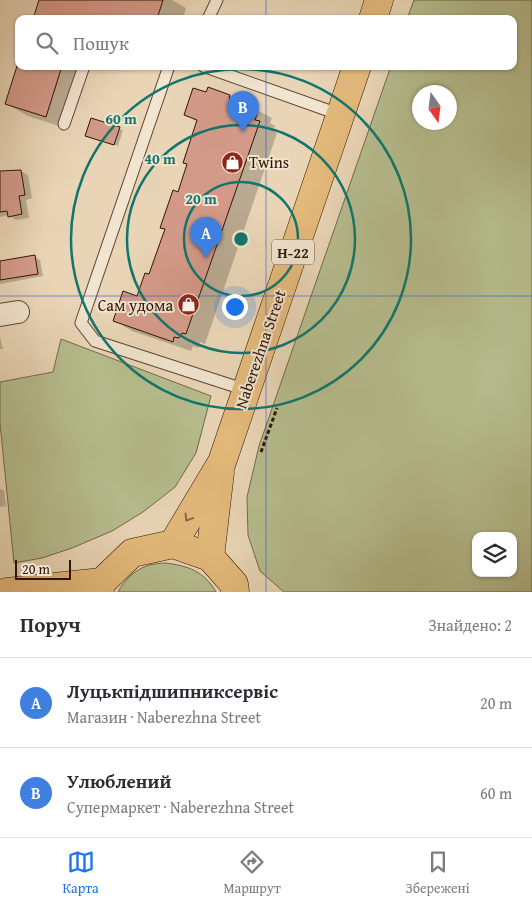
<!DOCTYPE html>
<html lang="uk">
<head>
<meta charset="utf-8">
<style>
	:root { --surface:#fff; --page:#f2f2f3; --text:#2b2b33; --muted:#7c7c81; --line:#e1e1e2; --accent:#1a73e8 }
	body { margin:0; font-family:"Gentium Book Plus",serif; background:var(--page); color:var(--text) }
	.controls { position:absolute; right:15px; bottom:15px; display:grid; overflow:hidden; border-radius:10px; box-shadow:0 1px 4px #0004 }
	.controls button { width:45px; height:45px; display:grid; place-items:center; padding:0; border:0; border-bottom:1px solid var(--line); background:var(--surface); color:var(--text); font:25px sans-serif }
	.compass { position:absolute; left:412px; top:85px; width:45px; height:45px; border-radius:50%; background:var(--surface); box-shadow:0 1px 4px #0004; rotate:166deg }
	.scale { position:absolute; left:15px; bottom:12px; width:56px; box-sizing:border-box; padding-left:5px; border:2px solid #2e1504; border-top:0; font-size:14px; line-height:18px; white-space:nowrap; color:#2e1504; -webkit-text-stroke:4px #f1e4d0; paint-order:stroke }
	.you { position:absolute; left:234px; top:306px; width:18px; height:18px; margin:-12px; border:4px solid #fff; border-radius:50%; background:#1a73e8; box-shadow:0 0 0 8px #1a73e833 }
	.badge { display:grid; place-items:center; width:32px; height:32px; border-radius:50%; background:var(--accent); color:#fff; font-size:16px; font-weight:700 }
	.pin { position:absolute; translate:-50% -41px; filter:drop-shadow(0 1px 2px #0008) }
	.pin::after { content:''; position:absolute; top:26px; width:18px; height:15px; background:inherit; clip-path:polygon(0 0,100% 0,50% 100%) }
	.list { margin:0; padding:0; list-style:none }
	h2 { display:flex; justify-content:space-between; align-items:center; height:65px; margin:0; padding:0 20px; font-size:21px }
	h2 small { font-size:16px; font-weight:400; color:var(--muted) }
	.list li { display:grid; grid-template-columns:32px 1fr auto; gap:15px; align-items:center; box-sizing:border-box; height:90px; padding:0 20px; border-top:1px solid var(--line) }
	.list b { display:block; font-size:19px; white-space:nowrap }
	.list p { margin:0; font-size:16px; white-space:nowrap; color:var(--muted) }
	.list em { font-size:16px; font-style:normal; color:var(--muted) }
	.icon { flex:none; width:28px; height:28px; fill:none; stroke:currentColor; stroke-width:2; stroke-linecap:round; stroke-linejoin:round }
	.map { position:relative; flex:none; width:532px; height:592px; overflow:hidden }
	.search { position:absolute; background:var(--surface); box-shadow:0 1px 4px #0004; left:15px; right:15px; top:15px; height:55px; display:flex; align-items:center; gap:12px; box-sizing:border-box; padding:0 18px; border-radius:10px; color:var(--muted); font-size:19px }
	.sheet { height:245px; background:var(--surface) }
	nav { display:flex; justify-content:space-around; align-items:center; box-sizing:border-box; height:70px; border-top:1px solid var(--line); background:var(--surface); font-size:14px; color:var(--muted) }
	nav a { display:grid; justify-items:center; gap:2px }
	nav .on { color:var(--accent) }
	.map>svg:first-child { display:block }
	.green { fill:#b6bd8e; stroke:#726949; fill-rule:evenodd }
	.shadow { fill:#0003 }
	.building { fill:#d49a89; stroke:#2e1504 }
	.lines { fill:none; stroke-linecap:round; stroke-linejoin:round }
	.lane-casing { stroke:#5d4530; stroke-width:13 }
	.street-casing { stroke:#5d4530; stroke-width:24 }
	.primary-casing { stroke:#2e1504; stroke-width:29 }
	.path { stroke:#2e1504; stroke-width:3; stroke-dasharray:4 2.5; stroke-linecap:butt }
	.lane { stroke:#f1e4d0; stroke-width:11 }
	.street { stroke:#f1e4d0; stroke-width:22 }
	.primary { stroke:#e4ba7b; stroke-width:28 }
	.oneway { stroke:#896840 }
	.grid { fill:none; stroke:#1d4ed8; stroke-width:1; stroke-opacity:0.55 }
	.ring { fill:none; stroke:#0f766e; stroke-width:2.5 }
	.labels { text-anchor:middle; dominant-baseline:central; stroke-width:4; stroke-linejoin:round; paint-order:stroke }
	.shield { fill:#f1e4d0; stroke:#685341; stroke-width:1 }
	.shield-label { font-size:15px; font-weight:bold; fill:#2e1504 }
	.poi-label { font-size:16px; fill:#2e1504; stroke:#f1e4d0; text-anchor:start }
	.street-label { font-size:16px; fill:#2e1504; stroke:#f1e4d0 }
	.centre { fill:#0f766e; stroke:#f1e4d0; stroke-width:2.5 }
	.ring-label { font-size:15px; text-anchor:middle; font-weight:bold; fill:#0f766e; stroke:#f1e4d0; stroke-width:4; stroke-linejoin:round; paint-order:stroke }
</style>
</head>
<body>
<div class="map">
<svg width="532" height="592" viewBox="0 0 532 592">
	<rect width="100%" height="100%" fill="#e9d5b6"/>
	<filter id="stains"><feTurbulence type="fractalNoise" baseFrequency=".004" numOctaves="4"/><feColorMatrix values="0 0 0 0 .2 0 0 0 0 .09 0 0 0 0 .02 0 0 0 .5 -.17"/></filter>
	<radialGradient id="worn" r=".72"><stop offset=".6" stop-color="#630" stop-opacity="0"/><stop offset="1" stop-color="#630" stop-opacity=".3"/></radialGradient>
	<g class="green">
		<path d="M414,0h118v592h-248l-24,-21 -12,-36 -1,-38 12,-51 132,-380h122v-47h-106zM420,92h30v30h-30zM476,536h37v37h-37z"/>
		<path d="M61,339l150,57 -15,57 -21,34 -32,25 -31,19 -40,17 -30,10 -28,5 -14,-140v-41l53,-10z"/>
		<path d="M166,563c22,3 38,8 50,29h-98c6,-12 18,-23 31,-27 5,-1 11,-2 17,-2z"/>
	</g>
	<g class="shadow">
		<path d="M40,0h132l14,8 -3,11h-149z"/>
		<path d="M19,66h69l-20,63 -40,-13 -21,-12z"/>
		<path d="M209,89l21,7 42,22 -2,5 5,3 -2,4 4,3 -72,211 -5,-2 -2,6 -5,-2 -2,5 -59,-20 -18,-11 23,-22 13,-22 16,-46 -5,-3 17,-33 11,-30 9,-42 -13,-8 22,-20z"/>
		<path d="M92,120l31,10 -5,16 -31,-10z"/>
		<path d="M21,171l7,4 4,23 -6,2 3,18 -13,2 -8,-5 -8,2v-44z"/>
		<path d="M34,257l6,3 3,16 -43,8v-21z"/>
		<path d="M0,337l3,12h-3z"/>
		<path d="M0,489l4,1 2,16 -6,1z"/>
	</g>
	<g class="building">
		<path d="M39,0h124l-6,19h-124z"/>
		<path d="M17,66h45l-16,51 -41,-13z"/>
		<path d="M208,87l22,8 -1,3 25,9 -2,5 5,2 -2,6 5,1 -74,213 -4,-1 -3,5 -5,-1 -1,5 -60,-21 10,-30 14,5 8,-23 4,1 16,-45 -5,-1 13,-38 5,2 9,-28 -4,-1 14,-43 -13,-5 9,-27 13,4z"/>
		<path d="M91,118l29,9 -6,18 -29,-9z"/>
		<path d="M21,170l4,25 -6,1 3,18 -14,3 -1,-6 -7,1v-41z"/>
		<path d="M35,255l3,19 -38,6v-19z"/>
	</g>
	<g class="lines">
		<defs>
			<g id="lane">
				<path d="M208,19l9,-19"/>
				<path d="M169,66l-88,257 14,18 151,49"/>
				<path d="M203,66l138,49"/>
				<path d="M64,124l20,-58"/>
			</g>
			<path id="street" d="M0,315l18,-3"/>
			<g id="primary">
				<path d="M373,19l6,-19"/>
				<path d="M173,544l49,-82 135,-396"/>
				<path d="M210,557l10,-85"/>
				<path d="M7,592l95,-10"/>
				<path d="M99,592l3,-10 30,-29 41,-9 37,13 24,27 1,8"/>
			</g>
		</defs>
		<use href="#lane" class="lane-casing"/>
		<use href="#street" class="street-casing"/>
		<use href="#primary" class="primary-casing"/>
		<path class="path" d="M261,452l16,-44"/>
		<use href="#lane" class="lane"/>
		<use href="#street" class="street"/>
		<use href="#primary" class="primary"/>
	</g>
	<defs><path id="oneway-chevron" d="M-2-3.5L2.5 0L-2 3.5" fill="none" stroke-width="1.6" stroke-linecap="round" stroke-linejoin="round" transform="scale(1.25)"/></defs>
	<use class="oneway" href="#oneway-chevron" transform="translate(188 518) rotate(121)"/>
	<path class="grid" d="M266,0v19M266,66v526M0,296h532"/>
	<g class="ring">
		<circle cx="241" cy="239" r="57"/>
		<circle cx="241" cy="239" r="114"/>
		<circle cx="241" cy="239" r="170"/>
	</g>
	<defs>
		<symbol id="shop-disc" viewBox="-11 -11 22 22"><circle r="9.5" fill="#8f2418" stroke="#f1e4d0"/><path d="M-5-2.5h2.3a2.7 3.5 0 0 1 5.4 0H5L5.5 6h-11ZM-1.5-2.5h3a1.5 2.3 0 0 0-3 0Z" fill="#fff"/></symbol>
	</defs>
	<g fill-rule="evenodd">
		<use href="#shop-disc" x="220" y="150" width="25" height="25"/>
		<use href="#shop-disc" x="176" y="292" width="25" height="25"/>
	</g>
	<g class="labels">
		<rect class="shield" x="272" y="239.5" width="42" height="25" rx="4"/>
		<g class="shield-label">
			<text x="293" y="252">Н-22</text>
		</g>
		<g class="poi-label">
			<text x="249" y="162">Twins</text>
			<text x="173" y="305" text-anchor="end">Сам удома</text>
		</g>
		<g class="street-label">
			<text transform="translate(260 349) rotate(-71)">Naberezhna Street</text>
		</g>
	</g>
	<circle cx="241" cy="239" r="8" class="centre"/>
	<g class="ring-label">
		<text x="121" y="124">60 m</text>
		<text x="160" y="164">40 m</text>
		<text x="201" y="204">20 m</text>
	</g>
	<rect width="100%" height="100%" filter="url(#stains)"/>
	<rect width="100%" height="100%" fill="url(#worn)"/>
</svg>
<div class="controls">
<button><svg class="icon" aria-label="layers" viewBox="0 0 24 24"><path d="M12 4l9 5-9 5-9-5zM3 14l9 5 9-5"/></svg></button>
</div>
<svg class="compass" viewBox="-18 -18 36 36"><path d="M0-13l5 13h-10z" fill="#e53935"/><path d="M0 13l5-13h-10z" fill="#7c7c81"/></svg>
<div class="scale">20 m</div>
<div class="you"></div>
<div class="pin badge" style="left:206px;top:258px;background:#3f7fe0">A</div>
<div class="pin badge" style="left:243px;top:132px;background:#3f7fe0">B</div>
<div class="search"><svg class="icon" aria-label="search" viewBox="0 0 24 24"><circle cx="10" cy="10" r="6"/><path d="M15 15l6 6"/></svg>Пошук</div>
</div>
<section class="sheet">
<h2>Поруч<small>Знайдено: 2</small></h2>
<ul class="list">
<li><span class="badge" style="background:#3f7fe0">A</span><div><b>Луцькпідшипниксервіс</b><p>Магазин · Naberezhna Street</p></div><em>20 m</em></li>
<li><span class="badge" style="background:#3f7fe0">B</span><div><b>Улюблений</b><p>Супермаркет · Naberezhna Street</p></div><em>60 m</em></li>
</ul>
</section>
<nav>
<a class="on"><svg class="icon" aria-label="map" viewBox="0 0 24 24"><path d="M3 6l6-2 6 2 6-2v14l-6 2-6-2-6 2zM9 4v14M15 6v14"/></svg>Карта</a>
<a><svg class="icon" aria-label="directions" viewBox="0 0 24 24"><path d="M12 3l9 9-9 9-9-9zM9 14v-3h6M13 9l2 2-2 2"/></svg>Маршрут</a>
<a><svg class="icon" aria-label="saved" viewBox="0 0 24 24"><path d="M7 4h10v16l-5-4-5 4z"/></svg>Збережені</a>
</nav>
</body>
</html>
